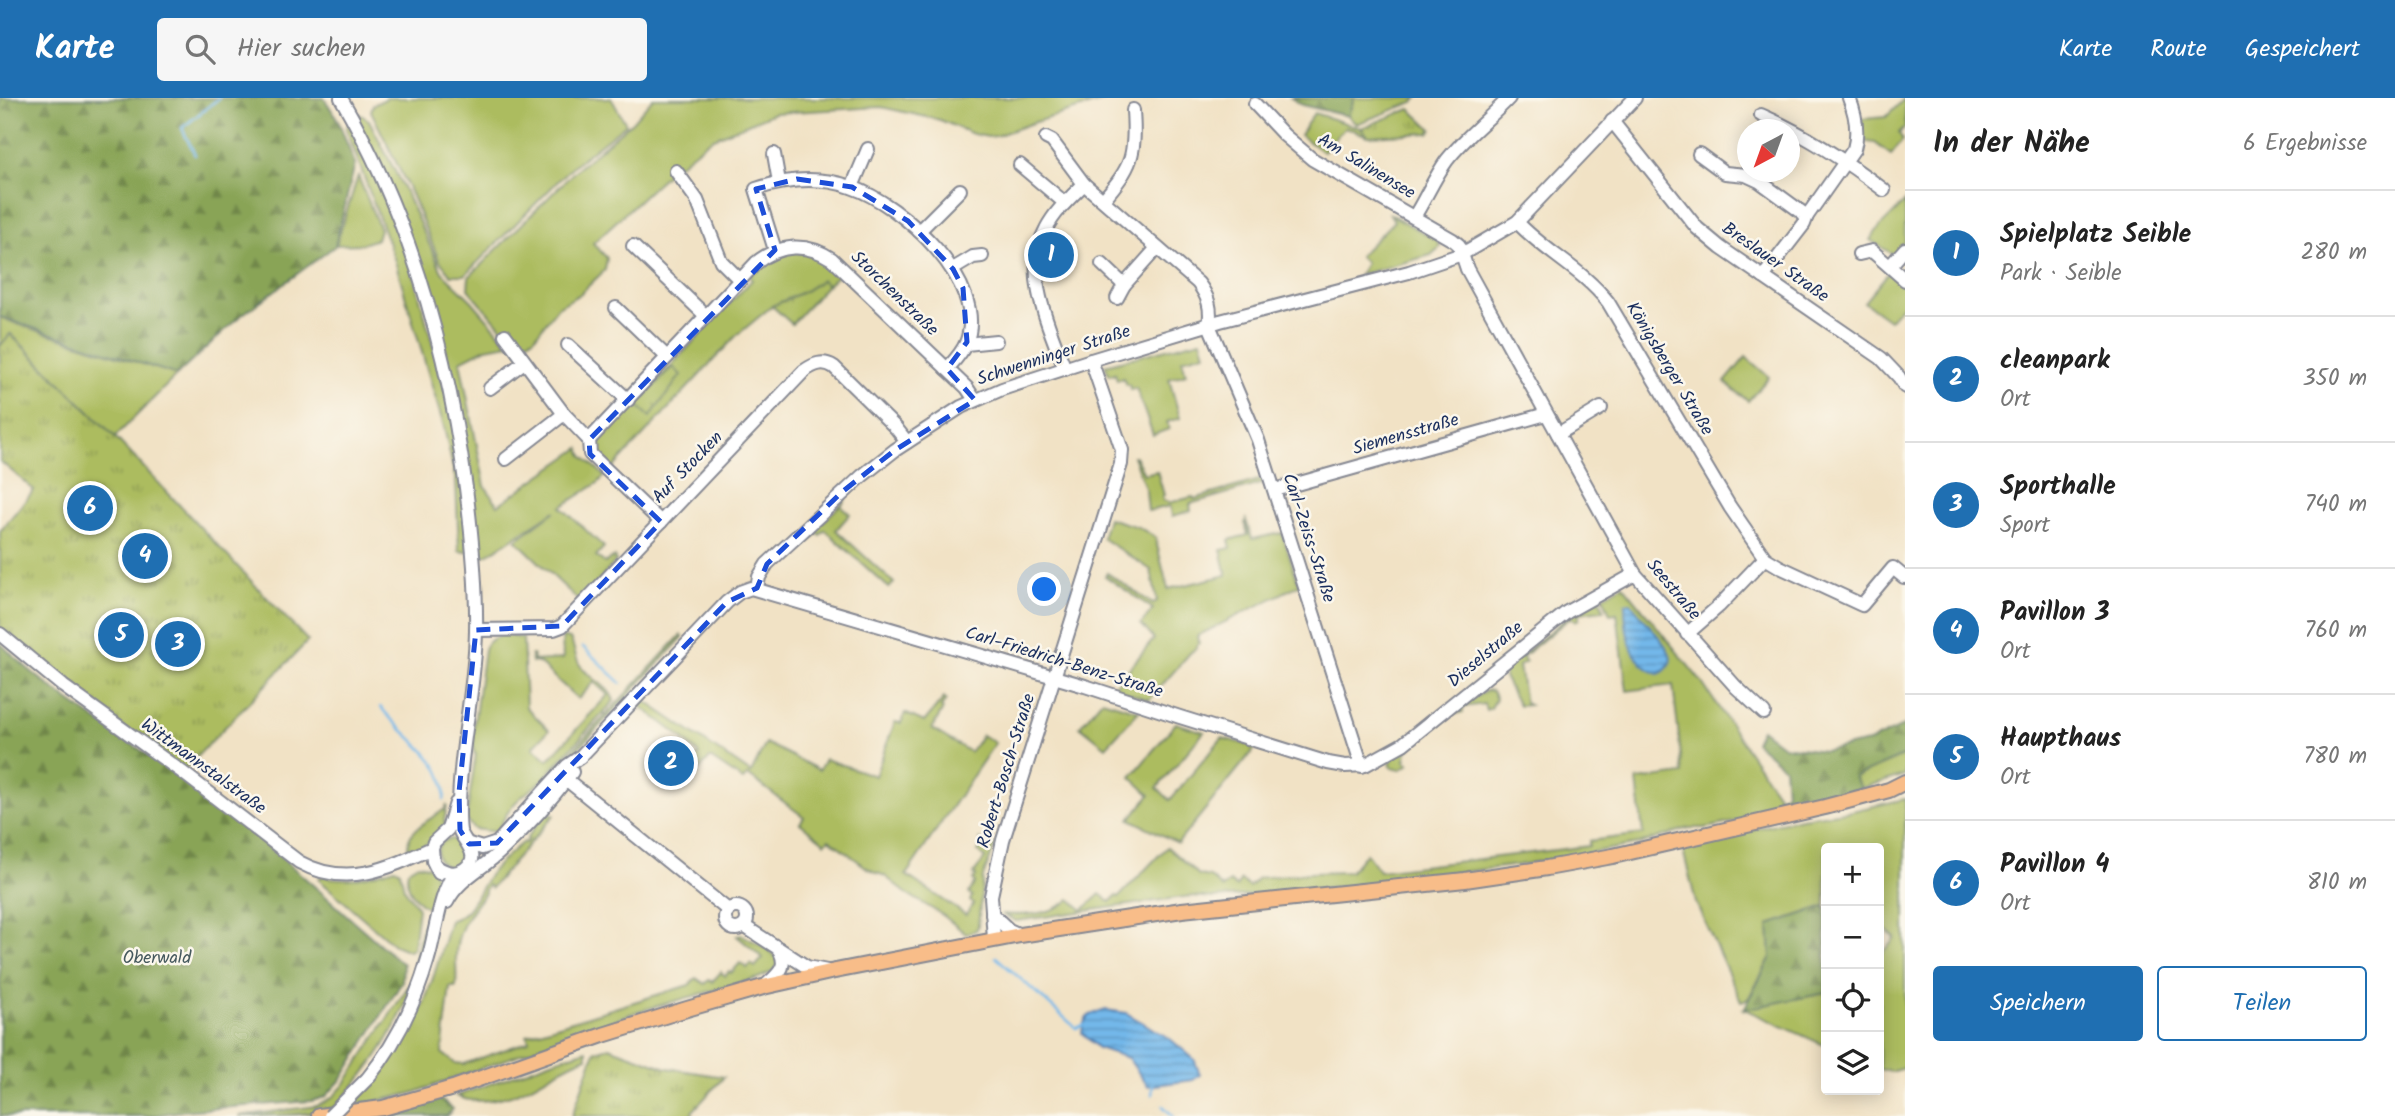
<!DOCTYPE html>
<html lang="de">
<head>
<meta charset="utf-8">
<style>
	:root { --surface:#fff; --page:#f6f6f6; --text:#222; --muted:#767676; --line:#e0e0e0; --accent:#1f6fb2 }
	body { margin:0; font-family:Kalam,sans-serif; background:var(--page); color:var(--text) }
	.controls { position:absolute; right:21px; bottom:21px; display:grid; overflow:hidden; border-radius:7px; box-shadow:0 4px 18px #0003 }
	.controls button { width:63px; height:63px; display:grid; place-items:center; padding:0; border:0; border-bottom:2px solid var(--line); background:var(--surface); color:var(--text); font:35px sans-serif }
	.compass { position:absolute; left:1737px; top:21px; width:63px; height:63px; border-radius:50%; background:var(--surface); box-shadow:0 4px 18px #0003; rotate:221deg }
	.you { position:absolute; left:1045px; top:492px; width:24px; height:24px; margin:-18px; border:5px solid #fff; border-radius:50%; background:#1a73e8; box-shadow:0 0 0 10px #1a73e833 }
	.badge { display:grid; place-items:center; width:46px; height:46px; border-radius:50%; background:var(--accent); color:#fff; font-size:23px; font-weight:700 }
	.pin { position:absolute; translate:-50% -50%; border:4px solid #fff; box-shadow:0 2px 7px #0006 }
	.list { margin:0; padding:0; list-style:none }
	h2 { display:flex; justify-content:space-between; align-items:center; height:91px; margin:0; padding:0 28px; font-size:30px }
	h2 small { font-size:23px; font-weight:400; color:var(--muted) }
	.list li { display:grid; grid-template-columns:46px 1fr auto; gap:21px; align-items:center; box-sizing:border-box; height:126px; padding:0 28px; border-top:2px solid var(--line) }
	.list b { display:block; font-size:26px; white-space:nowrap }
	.list p { margin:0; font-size:23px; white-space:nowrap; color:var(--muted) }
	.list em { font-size:23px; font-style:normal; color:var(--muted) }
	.actions { display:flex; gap:14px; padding:21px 28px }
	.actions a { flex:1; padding:16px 0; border:2px solid var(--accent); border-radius:7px; text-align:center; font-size:24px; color:var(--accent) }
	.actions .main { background:var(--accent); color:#fff }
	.icon { flex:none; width:38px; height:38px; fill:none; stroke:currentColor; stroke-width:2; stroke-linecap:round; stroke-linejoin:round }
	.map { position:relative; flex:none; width:1905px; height:1018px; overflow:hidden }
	header { display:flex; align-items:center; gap:42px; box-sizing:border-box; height:98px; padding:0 35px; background:var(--accent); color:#fff }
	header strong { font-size:33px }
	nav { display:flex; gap:38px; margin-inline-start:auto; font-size:24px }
	.search { width:490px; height:63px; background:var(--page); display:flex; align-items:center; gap:18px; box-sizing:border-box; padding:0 24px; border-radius:7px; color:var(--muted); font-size:26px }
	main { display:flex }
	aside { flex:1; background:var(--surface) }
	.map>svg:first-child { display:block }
	.grass { fill:#acbc5f; stroke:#64765e; stroke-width:2 }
	.forest { fill:url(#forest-firs); stroke:#526a5a; stroke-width:2 }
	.park { fill:url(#park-tufts); stroke:#64765e; stroke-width:2 }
	.water { fill:url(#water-rules); stroke:#4774a4; stroke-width:2 }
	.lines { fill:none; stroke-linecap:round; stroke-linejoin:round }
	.stream { stroke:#73b8ea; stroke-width:2.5 }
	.minor-casing { stroke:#868892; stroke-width:16 }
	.major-casing { stroke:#868892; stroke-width:18 }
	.minor { stroke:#fff; stroke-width:12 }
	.major { stroke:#f8bd89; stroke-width:14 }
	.minor-bridge-casing { stroke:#868892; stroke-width:16; stroke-linecap:butt }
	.minor-bridge { stroke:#fff; stroke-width:12 }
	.marked { fill:none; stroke:#1d4ed8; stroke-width:5; stroke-dasharray:14 9; stroke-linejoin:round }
	.labels { text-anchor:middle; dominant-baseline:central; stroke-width:5; stroke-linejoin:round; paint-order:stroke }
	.street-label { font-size:18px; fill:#1b2f5e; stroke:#fbf7ec }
	.park-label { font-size:18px; fill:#46595e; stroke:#fbf7ec }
</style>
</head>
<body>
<header>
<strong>Karte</strong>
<div class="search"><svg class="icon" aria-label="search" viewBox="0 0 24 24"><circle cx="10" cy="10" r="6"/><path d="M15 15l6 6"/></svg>Hier suchen</div>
<nav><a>Karte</a><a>Route</a><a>Gespeichert</a></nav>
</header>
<main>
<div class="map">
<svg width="1905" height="1018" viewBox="0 0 1905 1018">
	<defs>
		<pattern id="forest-firs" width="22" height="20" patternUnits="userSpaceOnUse" patternTransform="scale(1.75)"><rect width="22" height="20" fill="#89a456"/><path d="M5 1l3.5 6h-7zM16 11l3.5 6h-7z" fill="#6f864a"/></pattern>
		<pattern id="park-tufts" width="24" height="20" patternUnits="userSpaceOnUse" patternTransform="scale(1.75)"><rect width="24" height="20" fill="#acbc5f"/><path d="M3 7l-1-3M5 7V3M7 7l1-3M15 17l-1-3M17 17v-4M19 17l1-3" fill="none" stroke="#8b9952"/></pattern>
		<pattern id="water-rules" width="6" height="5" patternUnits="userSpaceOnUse" patternTransform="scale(1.75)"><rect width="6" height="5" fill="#73b8ea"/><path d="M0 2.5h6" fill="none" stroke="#5e96c1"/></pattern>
	</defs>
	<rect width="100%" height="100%" fill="#fbf7ec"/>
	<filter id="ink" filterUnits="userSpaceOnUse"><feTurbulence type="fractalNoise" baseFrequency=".0143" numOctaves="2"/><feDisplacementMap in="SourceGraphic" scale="14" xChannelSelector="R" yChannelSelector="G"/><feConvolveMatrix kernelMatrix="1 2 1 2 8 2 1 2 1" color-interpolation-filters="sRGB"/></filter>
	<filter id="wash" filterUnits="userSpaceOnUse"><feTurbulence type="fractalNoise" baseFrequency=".00686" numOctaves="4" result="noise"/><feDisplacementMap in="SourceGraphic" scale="28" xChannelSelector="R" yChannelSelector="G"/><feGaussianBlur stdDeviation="1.57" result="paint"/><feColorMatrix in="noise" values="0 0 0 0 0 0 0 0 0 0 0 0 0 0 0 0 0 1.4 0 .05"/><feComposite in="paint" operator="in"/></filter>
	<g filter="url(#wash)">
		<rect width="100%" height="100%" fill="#f1e2c5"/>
		<g class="grass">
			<path d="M387,0h224l15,26 -52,41 -109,110h-14l-12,-15 -31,-73 -37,-76 2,-6z"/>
			<path d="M653,0h461l-79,24 -39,14 -8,1 -15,-3 -33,-14 -59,-13 -107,6 -63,26 -44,35 -74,69 14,15 -2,12 -25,24 -22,13 -24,31 -17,8 -49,-57 1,-12 109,-109 54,-46z"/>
			<path d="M1354,0h64l-4,4 -58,22 -8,-8z"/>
			<path d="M1905,0v29l-6,6 4,7 -12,15 -16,-12 -15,-2 2,-22 24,-2z"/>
			<path d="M1314,15l47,15 7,8 -23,-9 -22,25 -23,-17z"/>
			<path d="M359,16l10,6 35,69 38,83 30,29 37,43 -23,4 -26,13 25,125 13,19 82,-57 3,8 22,20 -7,7 -37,24 43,40 -8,9 9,7 6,-5 1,1 3,-2 1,4 -36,41 -64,-62 39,-29 -68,44 -7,1 -17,-123 -18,-84 -88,-232z"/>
			<path d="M349,26l3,2 53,117 54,198 9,111 -9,-1 -3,-69 -12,-55 -49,-166 -49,-133z"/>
			<path d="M358,78l22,53 -3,10 -15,5 -26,1z"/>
			<path d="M1905,103v40l-11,14 -24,-15c11,-18 22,-23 35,-39z"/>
			<path d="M1390,116l47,26 3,7 -9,8 -72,20 7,-12 -7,-7 35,-35z"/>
			<path d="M791,153l24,5 24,18 -12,11 -5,-5 -17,11 -33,15 -36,30 -124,133 -18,-17v-5l158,-167 -3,-4 15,-16z"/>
			<path d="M1889,174l16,13v17l-16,18 -25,-18z"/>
			<path d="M0,219l17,7 160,51 -62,62 -104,-103 -11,12z"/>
			<path d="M1201,242l4,13 -23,6 4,15 -17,5 11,39 -13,4 2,7 -16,6 -17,-47 -5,2 -2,-5h-3l-3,-7 -6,2 -2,-7 -6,2 -4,-10z"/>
			<path d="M1746,259l23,20 -21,24 -23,-19z"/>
			<path d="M1133,358h2l9,18 13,-3 7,24 -2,1 1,5h5v2l25,-6 1,2 72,-21 1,4 -77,22 1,7 -19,5 -2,-10 -22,5 -2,-20z"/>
			<path d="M846,401l-5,7 9,8 -14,16 58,53 -5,5 -64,-58 -5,5 -2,-2 -14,14 -5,-1z"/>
			<path d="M1108,420l30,9 17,10 13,52 59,-14 -6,-25 10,-2 -2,-8 19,-5 -3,-12 1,-3 6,19 30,-6 17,52 -102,51 2,7 -4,6 -5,4 -41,47 -36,-12 41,-49 -13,-15 12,-15 -48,-33 2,-3 46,31 4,-3 -6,-31 -49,-32z"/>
			<path d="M1623,487l77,95 80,118 1,5 -38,13 1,4 -39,8h-16l-50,16 -120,21 -220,27 -85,6 -23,-2 -175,25 -14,-7c23,2 51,1 68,-15l13,11 17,-16 10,8 6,-6 3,1 48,-50 32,28 11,2 13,11 7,-6 6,5 5,-7 8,7 9,-9 51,-5 41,-1 16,-19 13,18 210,-25v-5l54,-7 -6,-54 46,-6 -10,-89 -46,6 -10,-78 -7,1 -7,-18z"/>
			<path d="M1600,500l4,12 -25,3v6l-4,2 -4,-4 -49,40 4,5 -7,4 6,37 4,2 -10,1 -15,-29 1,-8 65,-54z"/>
			<path d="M503,537l20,3 3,69 23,23 -16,17 15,13 60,-65 -14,-13 -16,17 -39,-36 -7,-1 -1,-7h2l1,6 29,-2 -1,-22 8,2c6,10 4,21 13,30 10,11 27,18 31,32l-62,68c-11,17 -24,20 -37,34 -8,8 -13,19 -18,29l-23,-3 -8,-9 10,-66 -2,-1 -1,-21 11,-83c3,-9 10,-11 19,-14z"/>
			<path d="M681,537l2,2 -134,143 7,-12z"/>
			<path d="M1487,592l5,1 4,8 -5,9 -5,2 -2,-6 -21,3v5l-13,3 -35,28 -8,8 -2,10 4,3 -9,6 -8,-2 -2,-5 5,-7 60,-46z"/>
			<path d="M944,600l2,3 -5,6 2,2 -11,20 38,23 12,-17 13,8 -89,132 60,40 7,-11 -3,-3 2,-5 -3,-3 6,-11 -2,-2 3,-4 -2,-2 11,-16 -7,-6 6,-9 -5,-4 6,3 -1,5 4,2 3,-5 4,1 -12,32 -5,49 -2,4 -10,4 -22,-18 -38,-23 -21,-17 -18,-8 -38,-29 -4,4 -25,-20 4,-6 -56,-42 -5,5 -33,-22 -26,29 -7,-7 22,-26 -23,-21 -36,-27 5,-5 106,72 15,-30 53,27 6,-11 50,17 20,-54 6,1 4,-10 19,9z"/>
			<path d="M1102,602l37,11 -33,36 -26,-21z"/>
			<path d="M1176,625l28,9 -47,56 13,12 52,-62 34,9 -78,96 -48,-24 20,-24 -19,-18z"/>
			<path d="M1905,657v20l-44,13 -7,-11z"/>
			<path d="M1905,701v269l-14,4 -12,-3v-111l16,-20 -16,-14v-76h-53v58l-57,19 2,32 -23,42 -7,2 -45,-98 -14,-57 119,-28 51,-7z"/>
			<path d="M447,706l-3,18 3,1c-11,12 -21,27 -38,28 -7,-19 22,-32 36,-42z"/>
			<path d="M546,713l8,4 -63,73 -3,-3 -3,5v3c-16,19 -30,40 -29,66 0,9 1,18 0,28h-6l-8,66 13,10 9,1 65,-23 -2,-6 162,-50 7,-7 9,6 4,-4 3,2 9,-10 4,4 4,-5 2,2 9,-10 7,5 4,-4 4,3 8,-9 -26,-22 5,-1c20,11 60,27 16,43l-122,34 -223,81 -36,8 -24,3c32,-33 60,-68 75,-112 9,-23 15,-48 22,-72 22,-4 28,-31 40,-46 9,-12 21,-22 33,-32l2,1 3,-3 -1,-2z"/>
			<circle cx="451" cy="755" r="14"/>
			<path d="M418,766l13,3c8,13 8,29 1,42 -15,-4 -29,-23 -24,-39z"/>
			<path d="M395,770l5,3 4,17 14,20 -5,40 -4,3 -15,-6 -76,-66 3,-3c27,7 47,0 74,-8z"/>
			<path d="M427,818l3,1c-10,62 -32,118 -73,165 -7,8 -14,19 -22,25 -20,9 -71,9 -96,9l78,-10 15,-8 12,-13 67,-103 10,-51z"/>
			<path d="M1826,895v53l-82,-37z"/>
			<path d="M587,952v7c-37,13 -55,37 -97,43 -13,1 -21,2 -33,-4l98,-36z"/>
		</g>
		<g class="forest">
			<path d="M0,0h324l14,22 17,44 -20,82 -96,71 -62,58 -177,-58z"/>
			<path d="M1291,0h63l-6,18 -46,-11z"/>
			<path d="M0,545c37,37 82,68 126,97 30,20 58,41 87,63 67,49 127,108 190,161l-1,18 -60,97 -17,18 -13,4 -130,10 -31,5h-151z"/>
			<path d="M1905,627v30l-51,22 7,11 -117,32 -1,-4 14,-5 29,-18 -2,-26 -29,-25 6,-13 22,17 41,5 45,-9z"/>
			<path d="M1826,808v87l-82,16 27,-52 -2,-32z"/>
			<path d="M437,999l16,12 -6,7h-87z"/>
		</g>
		<g class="park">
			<path d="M1410,11l22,20 -3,4 -61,3 -7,-8z"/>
			<path d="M822,182l5,5 -35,39 -20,-18 33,-15z"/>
			<path d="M10,236l105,103 193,204 -126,131 -182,-138v-103l34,-41 -34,-29v-115z"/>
			<path d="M673,269l8,8 -31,42 -13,-12z"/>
			<path d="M609,949l58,21 57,9 -32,35 1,4h-121l23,-65z"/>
		</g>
		<g class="water">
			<path d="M1630,504c8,11 36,41 39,50 5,10 -2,19 -11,22 -29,-11 -33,-43 -33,-71z"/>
			<path d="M1106,912l20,3 43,25 25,21 6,16 -7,5 -45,6 -20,-28 -30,-10 -16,-15c2,-18 7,-19 24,-23z"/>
		</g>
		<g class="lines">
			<g class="stream">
				<path d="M195,57l-13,-27 37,-30"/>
				<path d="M583,549l38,36"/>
				<path d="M381,609c21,30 69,52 63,93"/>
				<path d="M996,859l80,71 8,-3"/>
				<path d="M1152,997l1,-12"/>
				<path d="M1163,1008l10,10"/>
			</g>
		</g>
	</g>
	<g filter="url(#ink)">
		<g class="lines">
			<defs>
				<g id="minor">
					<path d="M341,0c69,119 107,255 125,390 6,48 11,95 10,143 -1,60 -17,119 -17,179 0,6 0,14 1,21 4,12 25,27 1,40 -9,4 -17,1 -25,-5"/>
					<path d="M1255,6l29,31 28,24 141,81 6,5 8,24 168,305 101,113 28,26"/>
					<path d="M1761,17c44,19 85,46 123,75"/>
					<path d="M1612,23l85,107 24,20 160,110 18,19 6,10"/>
					<path d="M1046,40l6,3 32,43 114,99c10,13 14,25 11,42l49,115 104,326"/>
					<path d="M774,56l5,28"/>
					<path d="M1699,56l26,19 21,2 13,6 48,35"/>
					<path d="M1020,67l45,38"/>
					<path d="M676,73l21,29 24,61 19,19"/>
					<path d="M852,89l16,-38"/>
					<path d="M1103,102c29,-34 33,-44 30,-90"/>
					<path d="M1414,119c12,-19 20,-39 33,-57 18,-23 42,-41 62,-62"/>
					<path d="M1517,124c28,30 65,47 91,80l122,205 35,51 15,9 82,38 31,-37 11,9"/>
					<path d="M919,133l41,-41"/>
					<path d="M633,148l73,70"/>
					<path d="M775,152l-19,-61c31,-10 63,-13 95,-2 51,17 139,97 115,156 -4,10 -12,18 -19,26"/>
					<path d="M1859,156l13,-3 33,29"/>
					<path d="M1102,166l22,21 33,-37"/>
					<path d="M1890,168l15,-17"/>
					<path d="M953,171l20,-12 9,-1"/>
					<path d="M1763,179l41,-53 3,-8 47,-67c5,-18 2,-34 -5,-51"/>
					<path d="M1117,200l7,-13"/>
					<path d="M616,210l51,49"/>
					<path d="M505,237l59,79 25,26 1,14 71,68"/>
					<path d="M966,246l30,-3"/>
					<path d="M568,247l60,55"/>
					<path d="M1065,271c-16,-42 -43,-96 -19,-140 9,-18 24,-31 38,-45"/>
					<path d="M490,290l34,-26"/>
					<path d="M1558,336l43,-26"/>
					<path d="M589,342l167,-177c23,-19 51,-21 76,-4l135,129 8,12"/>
					<path d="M506,361l58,-45"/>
					<path d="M1275,392l271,-76"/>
					<path d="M757,490l2,-11 8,-13 95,-88 33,-26 66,-43 41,-18 89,-29 129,-39 189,-49 53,-18 55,-32 118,-124"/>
					<path d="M476,532l78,-1 8,-3 242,-255c10,-7 19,-11 30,-4l62,61 11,14"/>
					<path d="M0,536l63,52 119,86 117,90c47,26 88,7 133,-14"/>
					<path d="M1687,536l32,-28 46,-48"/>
					<path d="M562,678l166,134"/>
					<path d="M469,746l13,4 15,-5 70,-77 13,-9 147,-155 13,-10 11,-4 334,98 95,31 148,46 17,3 20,-1 38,-21 164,-132 68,-38"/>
					<path d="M439,775l-6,-12 -1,-13 2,-6 14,-13 8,-26"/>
					<path d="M447,804c12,-24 37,-34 55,-52 25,-23 49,-50 70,-78"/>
					<circle cx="736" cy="820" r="11"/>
					<path d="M992,816l17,16 11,5"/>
					<path d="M744,828l63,41 20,4"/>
					<path d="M994,841l-3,-43 12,-56 118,-376 1,-14 -31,-90"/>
					<path d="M764,889c14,-13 26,-20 14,-39"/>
					<path d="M367,981c30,-36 48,-75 61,-120 7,-22 12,-70 27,-86"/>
				</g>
				<path id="major" d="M319,1018l64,-8 70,-20 150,-53 84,-26 76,-22 67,-15 190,-37 162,-25 283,-30 82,-12 66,-12 212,-49 64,-17 16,-8"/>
			</defs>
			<use href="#minor" class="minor-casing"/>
			<use href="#major" class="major-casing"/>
			<use href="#minor" class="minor"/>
			<use href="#major" class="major"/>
			<defs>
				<path id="minor-bridge" d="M330,1018l37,-37"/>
			</defs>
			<use href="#minor-bridge" class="minor-bridge-casing"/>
			<use href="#minor-bridge" class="minor-bridge"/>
		</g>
	</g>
	<path class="marked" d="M797,81l55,8 56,34 45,48 10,19 4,54 -20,27 28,31 -80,50 -53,42 -75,72 -10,24 -30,14 -230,241 -28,1 -9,-14 -1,-38 17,-162 86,-4 99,-104 -71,-68 -1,-14 186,-190 -19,-61z"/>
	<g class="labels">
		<g class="street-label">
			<text transform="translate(1366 69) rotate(31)">Am Salinensee</text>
			<text transform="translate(1775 165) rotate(35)">Breslauer Straße</text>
			<text transform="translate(894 196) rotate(44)">Storchenstraße</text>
			<text transform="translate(1054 258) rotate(-18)">Schwenninger Straße</text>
			<text transform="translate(1669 271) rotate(59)">Königsberger Straße</text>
			<text transform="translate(1406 337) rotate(-16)">Siemensstraße</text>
			<text transform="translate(688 370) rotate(-46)">Auf Stocken</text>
			<text transform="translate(1308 440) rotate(72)">Carl-Zeiss-Straße</text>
			<text transform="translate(1673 492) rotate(50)">Seestraße</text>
			<text transform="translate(1486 557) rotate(-40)">Dieselstraße</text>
			<text transform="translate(1064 565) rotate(17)">Carl-Friedrich-Benz-Straße</text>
			<text transform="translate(203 669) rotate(36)">Wittmannstalstraße</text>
			<text transform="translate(1007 673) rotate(-73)">Robert-Bosch-Straße</text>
		</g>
		<g class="park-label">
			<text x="157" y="860">Oberwald</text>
		</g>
	</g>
</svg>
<div class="controls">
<button>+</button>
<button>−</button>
<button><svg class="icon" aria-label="locate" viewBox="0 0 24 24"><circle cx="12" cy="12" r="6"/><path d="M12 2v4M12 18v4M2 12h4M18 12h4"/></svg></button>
<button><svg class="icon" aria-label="layers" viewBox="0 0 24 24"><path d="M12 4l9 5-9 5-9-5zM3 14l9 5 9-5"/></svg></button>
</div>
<svg class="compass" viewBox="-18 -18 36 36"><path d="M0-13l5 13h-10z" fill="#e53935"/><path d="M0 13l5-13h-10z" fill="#767676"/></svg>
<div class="you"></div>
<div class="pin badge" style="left:1051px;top:157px">1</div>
<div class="pin badge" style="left:671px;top:665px">2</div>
<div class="pin badge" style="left:178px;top:546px">3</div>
<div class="pin badge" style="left:145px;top:458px">4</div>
<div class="pin badge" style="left:121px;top:537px">5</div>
<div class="pin badge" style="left:90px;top:410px">6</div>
</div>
<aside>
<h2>In der Nähe<small>6 Ergebnisse</small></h2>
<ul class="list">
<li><span class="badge">1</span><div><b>Spielplatz Seible</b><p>Park · Seible</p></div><em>280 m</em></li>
<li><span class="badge">2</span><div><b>cleanpark</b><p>Ort</p></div><em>350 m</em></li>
<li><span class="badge">3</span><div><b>Sporthalle</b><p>Sport</p></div><em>740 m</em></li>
<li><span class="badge">4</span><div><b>Pavillon 3</b><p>Ort</p></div><em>760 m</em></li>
<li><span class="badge">5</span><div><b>Haupthaus</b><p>Ort</p></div><em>780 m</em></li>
<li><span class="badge">6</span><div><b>Pavillon 4</b><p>Ort</p></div><em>810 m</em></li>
</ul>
<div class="actions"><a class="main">Speichern</a><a>Teilen</a></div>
</aside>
</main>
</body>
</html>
